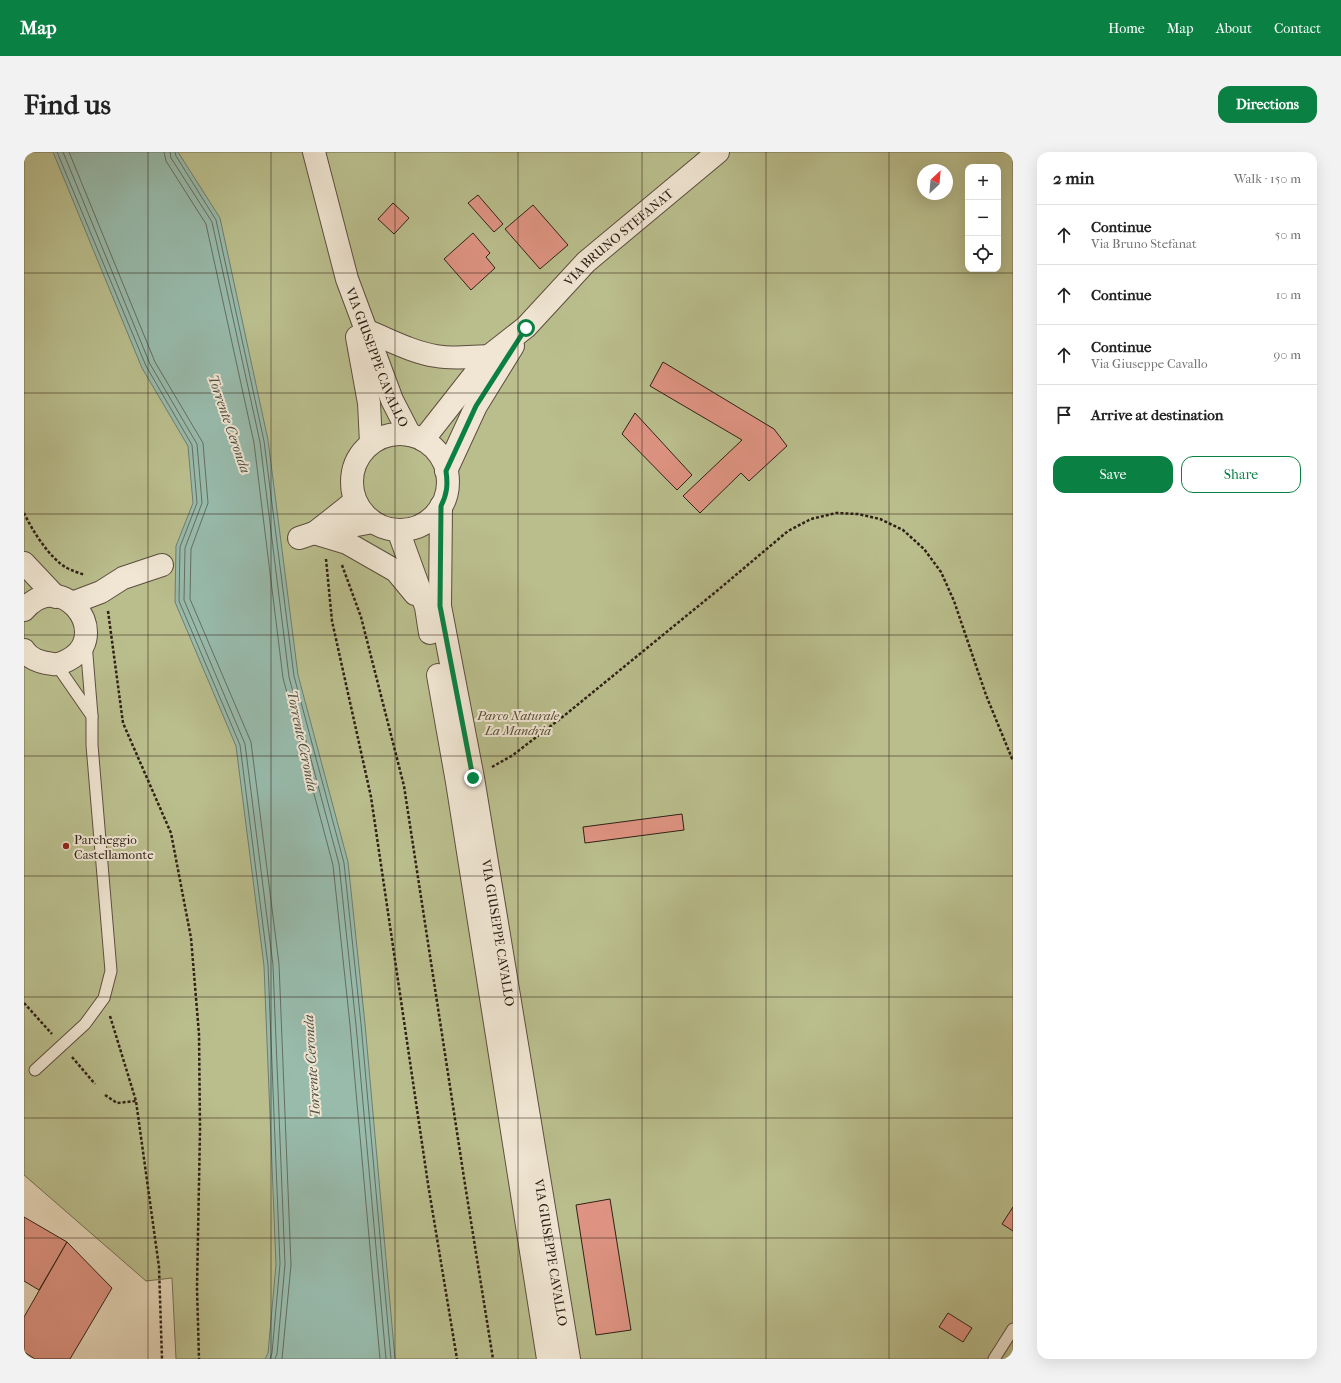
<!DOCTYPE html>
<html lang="en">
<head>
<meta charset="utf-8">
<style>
	:root { --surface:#fff; --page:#f2f2f2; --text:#222; --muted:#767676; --line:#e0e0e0; --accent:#0b8043 }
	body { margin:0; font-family:"IM FELL French Canon",serif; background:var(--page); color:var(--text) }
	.controls { position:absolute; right:12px; top:12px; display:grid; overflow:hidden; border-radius:8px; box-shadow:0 4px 16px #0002 }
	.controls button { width:36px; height:36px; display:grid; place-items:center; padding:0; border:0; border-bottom:1px solid var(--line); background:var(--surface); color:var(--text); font:20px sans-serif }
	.compass { position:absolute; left:893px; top:12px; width:36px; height:36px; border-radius:50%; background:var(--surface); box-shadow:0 4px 16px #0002; rotate:26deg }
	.stop { position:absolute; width:12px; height:12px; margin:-9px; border:3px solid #0b8043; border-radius:50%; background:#fff }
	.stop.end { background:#0b8043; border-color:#fff; box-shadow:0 1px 4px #0008 }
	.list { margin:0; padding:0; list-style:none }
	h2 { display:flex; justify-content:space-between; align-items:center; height:52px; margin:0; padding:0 16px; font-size:17px }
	h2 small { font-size:13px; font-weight:400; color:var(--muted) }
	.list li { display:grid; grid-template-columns:26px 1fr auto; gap:12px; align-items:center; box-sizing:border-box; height:60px; padding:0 16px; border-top:1px solid var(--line) }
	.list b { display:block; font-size:15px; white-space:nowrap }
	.list p { margin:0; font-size:13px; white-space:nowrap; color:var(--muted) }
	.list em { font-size:13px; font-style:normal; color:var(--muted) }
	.actions { display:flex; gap:8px; padding:12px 16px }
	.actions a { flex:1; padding:9px 0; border:1px solid var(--accent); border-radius:12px; text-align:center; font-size:14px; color:var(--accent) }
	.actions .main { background:var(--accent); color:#fff }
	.icon { flex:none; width:22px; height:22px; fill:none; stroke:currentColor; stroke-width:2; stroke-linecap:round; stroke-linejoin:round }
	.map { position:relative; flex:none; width:989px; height:1207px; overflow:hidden; border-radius:12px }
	header { display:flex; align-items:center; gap:24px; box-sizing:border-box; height:56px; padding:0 20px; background:var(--accent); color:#fff }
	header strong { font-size:19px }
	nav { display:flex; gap:22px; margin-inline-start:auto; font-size:14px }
	.intro { display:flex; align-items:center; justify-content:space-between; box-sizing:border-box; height:96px; padding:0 24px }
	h1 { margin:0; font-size:28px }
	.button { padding:10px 18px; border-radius:12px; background:var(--accent); color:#fff; font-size:14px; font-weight:700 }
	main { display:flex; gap:24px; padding:0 24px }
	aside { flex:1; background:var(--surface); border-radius:12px; box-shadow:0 4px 16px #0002 }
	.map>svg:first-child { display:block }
	.green { fill:#babe8d; stroke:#746f52; fill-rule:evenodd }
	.water { fill:#98bbac; stroke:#6e7d70 }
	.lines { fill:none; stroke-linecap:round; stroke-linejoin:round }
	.shore { stroke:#646e61; stroke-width:1 }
	.building { fill:#df9483; stroke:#2f2016 }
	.service-casing { stroke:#5d4e40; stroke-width:13 }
	.minor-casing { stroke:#5d4e40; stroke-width:24 }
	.tertiary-casing { stroke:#5d4e40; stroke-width:24 }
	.path { stroke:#2f2016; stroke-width:2.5; stroke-dasharray:3 2; stroke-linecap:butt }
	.service { stroke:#f0e6d3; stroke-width:11 }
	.minor { stroke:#f0e6d3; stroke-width:22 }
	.tertiary { stroke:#f0e6d3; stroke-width:22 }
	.route { stroke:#0b8043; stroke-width:5 }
	.grid { fill:none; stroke:#2f2016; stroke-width:1; stroke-opacity:0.55 }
	.poi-dot { fill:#8f2418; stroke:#f0e6d3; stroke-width:1.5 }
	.labels { text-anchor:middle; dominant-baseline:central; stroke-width:4; stroke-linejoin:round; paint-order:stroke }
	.street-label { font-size:13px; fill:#2f2016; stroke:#f0e6d3 }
	.park-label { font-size:13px; font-style:italic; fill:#594f3a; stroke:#f0e6d3 }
	.poi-label { font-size:13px; fill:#2f2016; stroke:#f0e6d3; text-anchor:start }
	.water-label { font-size:14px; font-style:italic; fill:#4e4e43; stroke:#f0e6d3 }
</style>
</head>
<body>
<header>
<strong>Map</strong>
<nav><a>Home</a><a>Map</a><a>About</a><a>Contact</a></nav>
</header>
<div class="intro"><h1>Find us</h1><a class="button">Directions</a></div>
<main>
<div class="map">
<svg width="989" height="1207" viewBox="0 0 989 1207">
	<rect width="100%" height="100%" fill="#e8d9bc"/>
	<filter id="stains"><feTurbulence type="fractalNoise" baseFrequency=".005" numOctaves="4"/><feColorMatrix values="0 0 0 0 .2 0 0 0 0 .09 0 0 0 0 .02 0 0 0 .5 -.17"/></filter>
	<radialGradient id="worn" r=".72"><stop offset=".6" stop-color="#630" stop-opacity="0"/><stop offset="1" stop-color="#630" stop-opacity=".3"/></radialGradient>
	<path class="green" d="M0,0h989v1207h-837l-4,-81 -26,3 -122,-106zM944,15h30v102h-30zM899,18h24v24h-24z"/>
	<path class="water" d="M29,0h125l42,66 48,222 30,235 50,187 17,162 30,335h-130l3,-6 8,-88 -12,-299 -28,-220 -61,-144 1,-56 17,-43 -5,-57 -46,-78z"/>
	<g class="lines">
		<g class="shore">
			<path d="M33,0l89,214 46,79 5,58 -17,44 -1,54 61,144 28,220 12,299 -8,89 -2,6"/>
			<path d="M39,0l87,212 47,80 5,59 -17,45 -1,52 61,144 28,221 12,299 -8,90 -2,5"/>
			<path d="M45,0l86,210 48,81 5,60 -17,46 -1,50 61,143 28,222 12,301 -9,94"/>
			<path d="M140,0l2,9 40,63 48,219 29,235 50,187 17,160 30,334"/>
			<path d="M146,0l1,6 41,64 48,220 29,235 50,187 17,161 30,334"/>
			<path d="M151,0l1,4 40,64 48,221 30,235 50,187 17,161 30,335"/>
		</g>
	</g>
	<g class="building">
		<path d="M454,43l25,29 -9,8 -26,-29z"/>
		<path d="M369,51l16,15 -15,16 -16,-15z"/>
		<path d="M509,53l35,40 -28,24 -35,-40z"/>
		<path d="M449,81l17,20 -4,4 9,11 -24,22 -27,-31z"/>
		<path d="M639,210l111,67 13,17 -38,35 -8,-8 -41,40 -17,-17 59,-56 -92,-54z"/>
		<path d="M611,261l57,62 -15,15 -55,-56z"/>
		<path d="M658,662l2,16 -99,13 -2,-16z"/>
		<path d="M586,1047l21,131 -35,5 -20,-130z"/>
		<path d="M989,1055v24l-11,-7z"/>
		<path d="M0,1065l43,25 -28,48 -15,-9z"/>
		<path d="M43,1090l45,46 -42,71h-35l-11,-7v-35z"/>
		<path d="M924,1161l24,15 -9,14 -24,-15z"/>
	</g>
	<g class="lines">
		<defs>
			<g id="service">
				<path d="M32,512l36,52"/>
				<path d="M11,918l50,-46 19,-26 7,-27 -19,-226v-29l-6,-73"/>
				<path d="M970,1207l19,-30"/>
			</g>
			<g id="minor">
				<path id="s1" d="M399,288l66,-84 37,-29 60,-65 132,-110"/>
				<path d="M422,319l30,-65 37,-60"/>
				<path d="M293,379l38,-30"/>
				<path d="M275,386l15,-5 59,-11"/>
				<path d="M0,411l32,34"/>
				<path d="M48,451l29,-11 22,-14 39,-13"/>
				<path d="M0,458c36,-43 86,20 49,47 -6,4 -13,8 -20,7 -10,-1 -23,-4 -29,-14"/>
			</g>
			<g id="tertiary">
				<path id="s2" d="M290,0l33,127 45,121 18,35"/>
				<path d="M341,178c23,9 46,22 71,26 17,3 35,1 53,0"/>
				<path d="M333,185l12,66 2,40"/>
				<circle cx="376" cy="330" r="48"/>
				<path id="s3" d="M417,354l-1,100 33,172 96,581"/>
				<path d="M374,378l28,77 4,26"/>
				<path d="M290,381l33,10 49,28 19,23"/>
				<path d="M414,523l19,107 91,577"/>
			</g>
		</defs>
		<use href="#service" class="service-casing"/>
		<use href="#minor" class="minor-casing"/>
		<use href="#tertiary" class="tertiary-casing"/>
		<g class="path">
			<path d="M0,361c8,17 26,46 43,55 6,3 12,5 18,7"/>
			<path d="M302,407l6,62 39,176 57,387 29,175"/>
			<path d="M318,413l19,52 43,169 60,392 29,181"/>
			<path d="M84,459l15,112 48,110 20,105 8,96 1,96 -3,158 2,71"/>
			<path d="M468,615l21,-12 52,-40 153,-125 70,-59 23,-12 25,-6 22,1 22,5 23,11 21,19 17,23 13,29 32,94 27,66"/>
			<path d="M0,851l28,31"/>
			<path d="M86,864l26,85 23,166 3,92"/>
			<path d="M48,905l23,27"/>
			<path d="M81,943l12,8 19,-2"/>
		</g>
		<use href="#service" class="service"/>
		<use href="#minor" class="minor"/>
		<use href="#tertiary" class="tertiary"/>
	</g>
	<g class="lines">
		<path class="route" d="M449,626l-33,-172 1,-100c6,-12 7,-21 5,-35l30,-65 50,-78"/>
	</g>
	<path class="grid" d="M124,0v1207M247,0v1207M371,0v1207M494,0v1207M618,0v1207M742,0v1207M865,0v1207M0,121h989M0,241h989M0,362h989M0,483h989M0,604h989M0,724h989M0,845h989M0,966h989M0,1086h989"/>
	<circle class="poi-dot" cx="42" cy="694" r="4"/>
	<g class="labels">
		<g class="street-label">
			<text stroke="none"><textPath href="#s1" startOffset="283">VIA BRUNO STEFANAT</textPath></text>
			<text stroke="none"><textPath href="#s2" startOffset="215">VIA GIUSEPPE CAVALLO</textPath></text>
			<text stroke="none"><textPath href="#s3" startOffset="432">VIA GIUSEPPE CAVALLO</textPath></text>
			<text stroke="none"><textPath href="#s3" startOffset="756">VIA GIUSEPPE CAVALLO</textPath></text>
		</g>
		<g class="park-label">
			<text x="494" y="563">Parco Naturale<tspan x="494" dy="15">La Mandria</tspan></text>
		</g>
		<g class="poi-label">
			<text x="50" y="687">Parcheggio<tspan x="50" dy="15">Castellamonte</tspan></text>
		</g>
		<g class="water-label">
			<text transform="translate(205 272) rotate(71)">Torrente Ceronda</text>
			<text transform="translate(278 589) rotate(78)">Torrente Ceronda</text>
			<text transform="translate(288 914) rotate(-94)">Torrente Ceronda</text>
		</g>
	</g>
	<rect width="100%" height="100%" filter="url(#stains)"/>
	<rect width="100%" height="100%" fill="url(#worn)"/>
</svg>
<div class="controls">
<button>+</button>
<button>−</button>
<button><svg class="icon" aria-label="locate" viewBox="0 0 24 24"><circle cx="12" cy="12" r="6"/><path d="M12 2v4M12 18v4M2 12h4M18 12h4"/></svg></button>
</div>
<svg class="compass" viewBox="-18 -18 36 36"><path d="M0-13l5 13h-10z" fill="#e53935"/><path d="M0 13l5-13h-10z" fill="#767676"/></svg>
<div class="stop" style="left:502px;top:176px"></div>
<div class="stop end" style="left:449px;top:626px"></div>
</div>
<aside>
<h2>2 min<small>Walk · 150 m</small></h2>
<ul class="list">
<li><svg class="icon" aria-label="ahead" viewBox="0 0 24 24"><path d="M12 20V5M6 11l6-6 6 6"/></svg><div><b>Continue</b><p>Via Bruno Stefanat</p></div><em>50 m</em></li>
<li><svg class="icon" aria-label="ahead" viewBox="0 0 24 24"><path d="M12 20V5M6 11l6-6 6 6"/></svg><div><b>Continue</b></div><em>10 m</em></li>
<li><svg class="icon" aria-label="ahead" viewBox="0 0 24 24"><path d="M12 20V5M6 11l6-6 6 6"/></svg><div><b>Continue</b><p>Via Giuseppe Cavallo</p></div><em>90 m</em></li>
<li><svg class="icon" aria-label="arrive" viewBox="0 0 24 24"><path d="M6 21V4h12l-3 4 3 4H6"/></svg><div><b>Arrive at destination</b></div></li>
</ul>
<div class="actions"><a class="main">Save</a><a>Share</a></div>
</aside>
</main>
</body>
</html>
